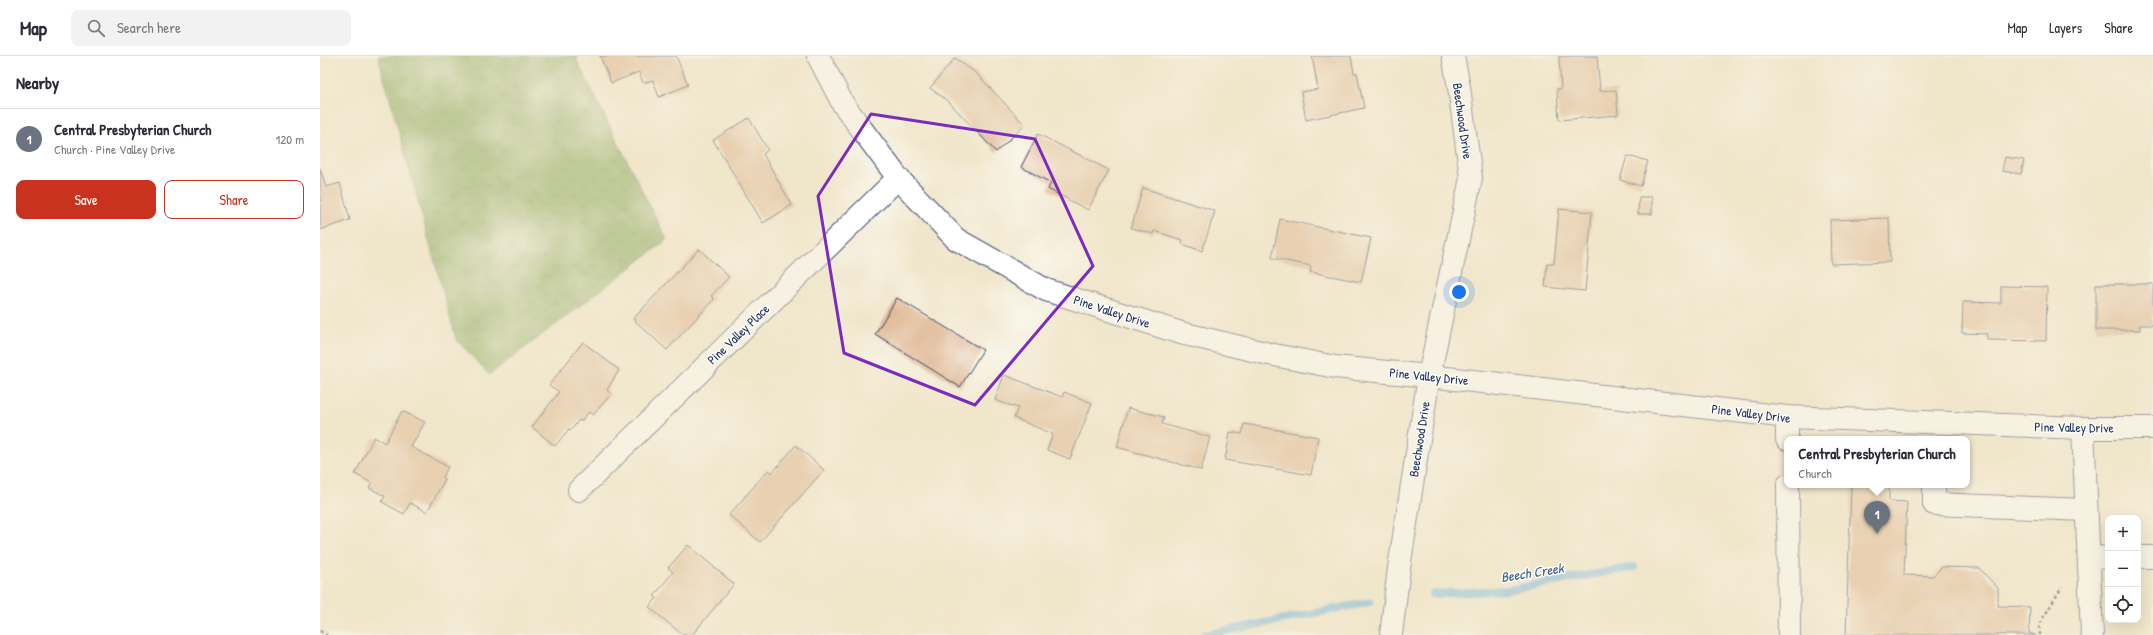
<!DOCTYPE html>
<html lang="en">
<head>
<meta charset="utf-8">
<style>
	:root { --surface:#fff; --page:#f2f2f3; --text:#2b2b33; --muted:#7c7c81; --line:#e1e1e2; --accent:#c8321e }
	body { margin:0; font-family:"Patrick Hand",sans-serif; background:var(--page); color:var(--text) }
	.controls { position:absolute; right:12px; bottom:12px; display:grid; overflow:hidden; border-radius:8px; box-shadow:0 4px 16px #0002 }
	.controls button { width:36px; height:36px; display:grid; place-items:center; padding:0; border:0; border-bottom:1px solid var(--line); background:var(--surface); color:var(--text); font:20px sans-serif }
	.you { position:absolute; left:1139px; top:236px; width:14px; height:14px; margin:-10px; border:3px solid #fff; border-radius:50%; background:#1a73e8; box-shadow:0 0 0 6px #1a73e833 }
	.badge { display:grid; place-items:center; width:26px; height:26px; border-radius:50%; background:var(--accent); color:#fff; font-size:13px; font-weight:700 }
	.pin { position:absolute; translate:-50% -33px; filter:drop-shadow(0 1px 2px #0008) }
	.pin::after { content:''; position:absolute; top:21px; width:14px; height:12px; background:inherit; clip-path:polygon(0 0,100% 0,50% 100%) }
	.popup { position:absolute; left:1464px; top:380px; width:186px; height:52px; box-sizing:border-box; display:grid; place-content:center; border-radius:8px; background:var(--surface); filter:drop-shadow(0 1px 3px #0005); font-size:13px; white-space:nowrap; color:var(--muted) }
	.popup b { font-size:15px; color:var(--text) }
	.popup::after { content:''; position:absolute; left:50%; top:100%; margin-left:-8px; border:8px solid transparent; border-top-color:var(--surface) }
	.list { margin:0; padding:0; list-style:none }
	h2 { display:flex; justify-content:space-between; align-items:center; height:52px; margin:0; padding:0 16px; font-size:17px }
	h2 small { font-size:13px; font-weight:400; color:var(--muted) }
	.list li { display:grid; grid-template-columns:26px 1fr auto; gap:12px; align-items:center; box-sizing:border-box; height:60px; padding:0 16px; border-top:1px solid var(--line) }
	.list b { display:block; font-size:15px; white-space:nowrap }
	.list p { margin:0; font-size:13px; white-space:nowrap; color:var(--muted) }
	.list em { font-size:13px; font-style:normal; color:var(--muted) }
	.actions { display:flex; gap:8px; padding:12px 16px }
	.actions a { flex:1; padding:9px 0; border:1px solid var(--accent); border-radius:8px; text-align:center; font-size:14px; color:var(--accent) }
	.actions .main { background:var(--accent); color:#fff }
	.icon { flex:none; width:22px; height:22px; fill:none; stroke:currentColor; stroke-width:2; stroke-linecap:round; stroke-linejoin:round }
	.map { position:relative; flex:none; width:1833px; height:579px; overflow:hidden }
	header { display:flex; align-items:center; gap:24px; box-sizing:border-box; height:56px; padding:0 20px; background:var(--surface); border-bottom:1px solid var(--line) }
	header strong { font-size:19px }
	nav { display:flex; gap:22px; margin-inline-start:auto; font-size:14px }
	.search { width:280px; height:36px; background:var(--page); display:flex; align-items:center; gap:10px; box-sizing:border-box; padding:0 14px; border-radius:8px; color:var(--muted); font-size:15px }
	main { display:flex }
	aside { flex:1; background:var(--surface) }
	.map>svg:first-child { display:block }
	.forest { fill:url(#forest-crowns); stroke:#516c5e }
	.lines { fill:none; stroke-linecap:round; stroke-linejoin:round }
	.stream { stroke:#69b4e2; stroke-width:8 }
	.building { fill:#deb591 }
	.minor-casing { stroke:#3b4a6e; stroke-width:24 }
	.path { stroke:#3b4a6e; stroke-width:2.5; stroke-dasharray:3 3; stroke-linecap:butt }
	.minor { stroke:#fff; stroke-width:22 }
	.marked { fill:none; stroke:#7b2cbf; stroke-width:3; stroke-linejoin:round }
	.labels { text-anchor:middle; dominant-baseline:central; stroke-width:3; stroke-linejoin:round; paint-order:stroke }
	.street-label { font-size:13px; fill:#1b2f5e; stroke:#fdfcf7 }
	.water-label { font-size:14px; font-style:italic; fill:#365e8c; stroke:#fdfcf7 }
</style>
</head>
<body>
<header>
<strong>Map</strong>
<div class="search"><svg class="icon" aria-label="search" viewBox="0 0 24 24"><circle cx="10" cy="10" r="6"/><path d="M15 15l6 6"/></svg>Search here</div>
<nav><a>Map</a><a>Layers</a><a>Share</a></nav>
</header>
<main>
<aside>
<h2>Nearby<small></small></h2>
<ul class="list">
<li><span class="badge" style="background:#6b7280">1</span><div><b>Central Presbyterian Church</b><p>Church · Pine Valley Drive</p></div><em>120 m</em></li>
</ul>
<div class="actions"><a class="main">Save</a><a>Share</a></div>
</aside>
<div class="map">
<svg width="1833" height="579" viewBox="0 0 1833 579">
	<defs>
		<pattern id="forest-crowns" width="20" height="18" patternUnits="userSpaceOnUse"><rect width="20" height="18" fill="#87aa5f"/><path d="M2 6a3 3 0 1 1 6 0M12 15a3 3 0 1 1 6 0" fill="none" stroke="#6e8b52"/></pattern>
	</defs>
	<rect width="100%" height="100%" fill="#fdfcf7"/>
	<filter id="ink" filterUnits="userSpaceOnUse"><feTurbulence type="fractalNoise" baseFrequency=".025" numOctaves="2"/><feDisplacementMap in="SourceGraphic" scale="8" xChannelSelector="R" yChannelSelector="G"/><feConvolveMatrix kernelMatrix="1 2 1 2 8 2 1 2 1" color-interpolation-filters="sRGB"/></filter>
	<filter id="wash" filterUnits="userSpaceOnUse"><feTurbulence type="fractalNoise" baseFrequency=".012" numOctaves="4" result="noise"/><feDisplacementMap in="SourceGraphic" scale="16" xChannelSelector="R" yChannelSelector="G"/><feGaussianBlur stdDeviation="0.9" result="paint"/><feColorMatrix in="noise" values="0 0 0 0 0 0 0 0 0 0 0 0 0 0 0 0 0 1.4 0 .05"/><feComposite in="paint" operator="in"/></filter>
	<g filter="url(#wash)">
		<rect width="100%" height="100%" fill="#f0e6cb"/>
		<path class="forest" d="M58,0h199v5l90,179 -178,135 -33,-36z"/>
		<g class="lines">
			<g class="stream">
				<path d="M1113,538l75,-4 126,-23"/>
				<path d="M885,579l165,-33"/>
			</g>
		</g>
		<g id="blocks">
			<g class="building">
				<path d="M280,0h76l12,29 -29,12 -6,-17 -10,3 -4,-11 -28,11z"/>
				<path d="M992,0h39l3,17h3l7,35 -58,12 -5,-28 17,-3z"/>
				<path d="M1239,0h38l3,35 16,-1 2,25 -59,5 -2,-31h4z"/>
				<path d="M635,2l22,16 48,51 -29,27 -48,-51 -18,-13z"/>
				<path d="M429,62l19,32 -5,4 29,51 -29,18 -50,-83z"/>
				<path d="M718,78l71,36 -21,40 -40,-21 3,-6 -30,-16z"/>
				<path d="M1307,100l21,5 -7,25 -21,-6z"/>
				<path d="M1685,101l19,3 -3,14 -19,-3z"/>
				<path d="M0,112l6,19 14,-4 10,37 -30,10z"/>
				<path d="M823,132l72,23 -13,40 -20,-7 1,-4 -29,-9 -1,3 -22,-6z"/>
				<path d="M1319,141h13v17h-14z"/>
				<path d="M1239,153l33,3 -7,79 -40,-4 2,-24 7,1z"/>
				<path d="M1569,162l1,44 -59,2 -1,-44z"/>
				<path d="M960,163l91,19 -10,44 -51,-10 1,-6 -39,-8z"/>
				<path d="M379,193l30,28 -18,19 3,3 -47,51 -34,-31z"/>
				<path d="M1776,228h57v41h-13v5h-44z"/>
				<path d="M1681,230l46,1 -1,54 -59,-1v-6l-25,-1 1,-31 38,1z"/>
				<path d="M577,242l86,52 -23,37 -85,-53z"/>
				<path d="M263,286l36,28 -12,20 4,4 -18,21 -4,-3 -8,9 -2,-1 -8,10 -2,-1 -14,17 -23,-19 27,-35 -10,-7z"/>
				<path d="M684,319l58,22 2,-5 28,11 -22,56 -23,-9 6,-16 -39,-16 4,-10 -23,-8z"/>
				<path d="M808,352l36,9 -2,7 48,13 -9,33 -84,-23z"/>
				<path d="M82,355l23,11 -14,25 37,20 -5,10 2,2 -18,33 -17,-9 -6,11 -22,-12 3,-6 -16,-8 3,-5 -17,-9 19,-37 11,6z"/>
				<path d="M924,368l74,13 -7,38 -86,-15 5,-28 12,2z"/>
				<path d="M476,389l28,25 -64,72 -31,-27 39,-45 4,3z"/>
				<path d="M1531,429h38v16l18,1 -3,73 29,1 9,-9 37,1 19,20v18l32,1 -1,26 7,2h-190z"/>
				<path d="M368,489l46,39 -42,51h-9l-34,-28 8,-9 -3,-2 19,-24 -5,-4z"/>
			</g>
		</g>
	</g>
	<g filter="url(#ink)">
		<use href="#blocks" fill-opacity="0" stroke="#3b4a6e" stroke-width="1"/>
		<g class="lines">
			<defs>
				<g id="minor">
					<path d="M498,0l25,48 55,74 58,61 90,51 135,43 88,21 66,13 94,9 358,41 296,11h70"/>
					<path d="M1467,361v22"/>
					<path d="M1763,372l9,207"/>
					<path d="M1468,429l1,150"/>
					<path d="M1614,429v19l152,6"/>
					<path d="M259,434l319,-312"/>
					<path d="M1818,501h15"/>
					<path d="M1770,502l18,-1"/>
					<path d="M1071,579l8,-67 30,-192 42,-198 -12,-91 -6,-31"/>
				</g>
			</defs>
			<use href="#minor" class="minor-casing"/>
			<g class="path">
				<path d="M0,575l7,4"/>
				<path d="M1720,579l-1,-10 23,-38"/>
			</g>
			<use href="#minor" class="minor"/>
		</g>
	</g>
	<path d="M0 0H1833V579H0ZM551,58l164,25 58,127 -118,139 -131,-52 -26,-157z" fill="#f0e6cb" fill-opacity=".55" fill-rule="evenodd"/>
	<path class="marked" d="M551,58l164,25 58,127 -118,139 -131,-52 -26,-157z"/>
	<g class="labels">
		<g class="street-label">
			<text transform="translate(1143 65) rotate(82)">Beechwood Drive</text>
			<text transform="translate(792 255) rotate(18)">Pine Valley Drive</text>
			<text transform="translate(418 278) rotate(-44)">Pine Valley Place</text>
			<text transform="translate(1109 320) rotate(6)">Pine Valley Drive</text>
			<text transform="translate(1431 357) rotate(7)">Pine Valley Drive</text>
			<text transform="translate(1754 371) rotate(1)">Pine Valley Drive</text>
			<text transform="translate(1099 383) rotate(-81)">Beechwood Drive</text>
		</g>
		<g class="water-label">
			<text transform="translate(1212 516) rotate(-9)">Beech Creek</text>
		</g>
	</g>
</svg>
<div class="controls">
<button>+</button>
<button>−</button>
<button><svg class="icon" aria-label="locate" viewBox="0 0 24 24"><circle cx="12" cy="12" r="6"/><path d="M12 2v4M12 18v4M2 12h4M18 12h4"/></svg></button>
</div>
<div class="you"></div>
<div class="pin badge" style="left:1557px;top:478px;background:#6b7280">1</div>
<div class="popup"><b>Central Presbyterian Church</b>Church</div>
</div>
</main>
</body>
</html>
